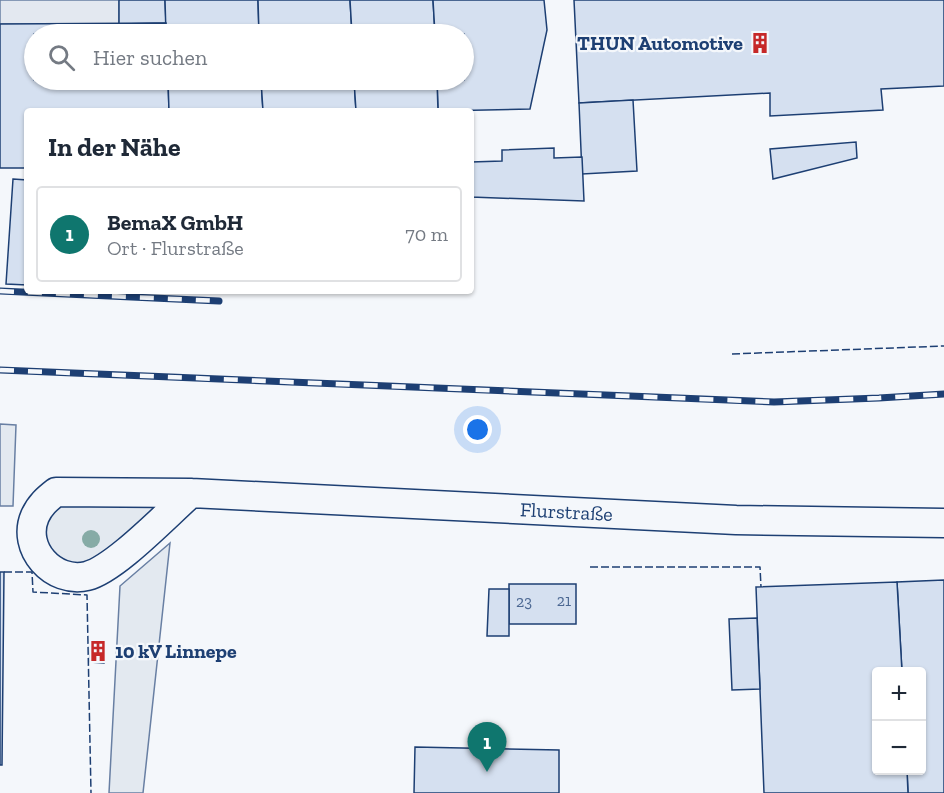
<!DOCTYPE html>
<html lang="de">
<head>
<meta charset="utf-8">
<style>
	:root { --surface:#fff; --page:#f6f6f7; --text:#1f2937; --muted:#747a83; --line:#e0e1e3; --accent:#0f766e }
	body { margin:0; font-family:"Zilla Slab",serif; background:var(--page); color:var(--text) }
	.controls { position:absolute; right:18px; bottom:18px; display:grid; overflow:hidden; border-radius:6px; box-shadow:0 2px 4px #0004 }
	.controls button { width:54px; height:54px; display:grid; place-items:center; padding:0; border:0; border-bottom:2px solid var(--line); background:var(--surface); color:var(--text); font:30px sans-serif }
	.you { position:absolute; left:478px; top:430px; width:21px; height:21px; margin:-15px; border:4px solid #fff; border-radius:50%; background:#1a73e8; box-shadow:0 0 0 9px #1a73e833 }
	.badge { display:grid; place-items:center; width:39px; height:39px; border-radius:50%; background:var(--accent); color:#fff; font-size:20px; font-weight:700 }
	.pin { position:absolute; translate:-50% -50px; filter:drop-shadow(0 2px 3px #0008) }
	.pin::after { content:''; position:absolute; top:32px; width:21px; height:18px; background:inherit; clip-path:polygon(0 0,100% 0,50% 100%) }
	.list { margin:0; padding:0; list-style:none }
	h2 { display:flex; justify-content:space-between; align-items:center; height:78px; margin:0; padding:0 24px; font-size:26px }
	h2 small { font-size:20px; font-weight:400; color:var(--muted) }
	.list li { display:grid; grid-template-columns:39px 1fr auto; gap:18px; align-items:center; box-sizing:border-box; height:96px; margin:0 12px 12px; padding:0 12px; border:2px solid var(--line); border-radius:6px }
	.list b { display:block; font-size:22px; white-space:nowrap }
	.list p { margin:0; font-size:20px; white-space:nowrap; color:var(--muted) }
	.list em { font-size:20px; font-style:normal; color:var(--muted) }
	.icon { flex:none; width:33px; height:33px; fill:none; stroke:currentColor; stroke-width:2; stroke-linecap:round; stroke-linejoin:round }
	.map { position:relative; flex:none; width:944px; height:793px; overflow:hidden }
	.search { position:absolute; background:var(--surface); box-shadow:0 2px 4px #0004; left:24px; top:24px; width:450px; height:66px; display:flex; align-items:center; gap:15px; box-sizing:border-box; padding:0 21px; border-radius:33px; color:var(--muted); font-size:22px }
	.panel { position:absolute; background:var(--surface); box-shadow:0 2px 4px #0004; left:24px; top:108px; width:450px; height:186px; border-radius:6px }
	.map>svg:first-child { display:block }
	.green { fill:#e3e9f0; stroke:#687fa3; stroke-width:1.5 }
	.parking { fill:#e3e8f0; stroke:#687fa3; stroke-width:1.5 }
	.building { fill:#d5e0f0; stroke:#1d3f73; stroke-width:1.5 }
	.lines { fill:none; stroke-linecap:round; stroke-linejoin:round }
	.street-casing { stroke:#1d3f73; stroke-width:31 }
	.street { stroke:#f4f7fb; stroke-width:28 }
	.rail-casing { stroke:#1d3f73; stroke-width:7 }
	.rail { stroke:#f4f7fb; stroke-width:4.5; stroke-dasharray:14; stroke-linecap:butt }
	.fence { stroke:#1d3f73; stroke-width:1.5; stroke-dasharray:8 3; stroke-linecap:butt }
	.tree { fill:#86aba6 }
	.labels { text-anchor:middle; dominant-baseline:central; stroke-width:4.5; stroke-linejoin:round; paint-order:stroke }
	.number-label { font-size:16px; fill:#4b6792 }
	.poi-label { font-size:20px; font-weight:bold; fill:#1d3f73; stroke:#f4f7fb; text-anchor:end }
	.street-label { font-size:20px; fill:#1d3f73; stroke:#f4f7fb }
</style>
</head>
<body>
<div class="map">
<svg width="944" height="793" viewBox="0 0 944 793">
	<rect width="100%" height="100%" fill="#f4f7fb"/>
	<g class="green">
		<path d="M0,424l16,1 -3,81h-13z"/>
		<path d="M169,495l-53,63 -61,10 -19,-51 8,-14z"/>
		<path d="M170,543l-27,250h-34l11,-207z"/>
	</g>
	<rect class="parking" x="0" y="0" width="119" height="24"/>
	<g class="building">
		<path d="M119,0h46l1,23 -47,1z"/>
		<path d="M165,0h93l1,34h-93z"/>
		<path d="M258,0h92l2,34h-93z"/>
		<path d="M350,0h83l2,34h-83z"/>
		<path d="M433,0h111l3,30 -17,79 -92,2 -1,-31h27v-46h-29z"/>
		<path d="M574,0h370v86l-63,3 2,21 -113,6v-23l-191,10z"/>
		<path d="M166,23v11h-132v46h134l1,31h-142v57h-27v-144z"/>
		<path d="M168,80h93l2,31h-94z"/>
		<path d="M261,80h93l2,31h-93z"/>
		<path d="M354,80h83l1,31h-82z"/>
		<path d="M633,100l4,71 -55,3 -3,-71z"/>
		<path d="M856,142l1,16 -84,21 -3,-30z"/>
		<path d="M554,148v10l28,-1 2,44 -113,-4v-35l31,-1v-11z"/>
		<path d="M13,179l14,1v105l-21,-1z"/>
		<path d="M178,291h43v2z"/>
		<path d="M0,572h4l-2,193h-2z"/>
		<path d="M944,580v213h-36l-1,-23h15v-98h-20l-5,-90z"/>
		<path d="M897,582l5,90h-26v98h31l1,23h-144l-8,-206z"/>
		<rect x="509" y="584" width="67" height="40"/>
		<path d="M489,589h20v47h-22z"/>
		<path d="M757,618l3,71 -28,1 -3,-71z"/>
		<path d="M91,640l14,1 -1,22 -14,-1z"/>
		<path d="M415,747l144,3v43h-145z"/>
	</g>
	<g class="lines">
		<defs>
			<g id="street">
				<path id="s1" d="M191,493c-24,21 -76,76 -104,83 -34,8 -66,-28 -52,-60 5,-11 12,-17 21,-24l135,1 545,27 208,3"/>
			</g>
		</defs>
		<use href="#street" class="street-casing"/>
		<use href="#street" class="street"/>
		<defs>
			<g id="rail">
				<path d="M0,291l219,10"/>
				<path d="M0,370l774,32 105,-4 65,-4"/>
			</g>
		</defs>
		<use href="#rail" class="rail-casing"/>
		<use href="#rail" class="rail"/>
		<g class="fence">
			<path d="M732,354l212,-8"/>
			<path d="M590,567h170l1,20"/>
			<path d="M4,572h28l1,20 54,3 4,198"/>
		</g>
	</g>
	<circle class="tree" cx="91" cy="539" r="9"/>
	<defs>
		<symbol id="building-bare" viewBox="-9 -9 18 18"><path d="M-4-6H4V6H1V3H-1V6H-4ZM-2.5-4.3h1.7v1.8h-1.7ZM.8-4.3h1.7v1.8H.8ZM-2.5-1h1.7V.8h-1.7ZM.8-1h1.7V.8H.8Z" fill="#c62828" stroke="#f4f7fb" stroke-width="2.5" paint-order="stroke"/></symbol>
	</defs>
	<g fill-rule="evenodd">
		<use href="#building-bare" x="745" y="28" width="30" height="30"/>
		<use href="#building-bare" x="83" y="636" width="30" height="30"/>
	</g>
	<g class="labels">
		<g class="number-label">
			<text x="564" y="600">21</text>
			<text x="524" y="601">23</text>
		</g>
		<g class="poi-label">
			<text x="743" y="43">THUN Automotive</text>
			<text x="115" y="651" text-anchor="start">10 kV Linnepe</text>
		</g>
		<g class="street-label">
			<text stroke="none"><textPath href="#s1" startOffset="774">Flurstraße</textPath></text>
		</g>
	</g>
</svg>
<div class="controls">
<button>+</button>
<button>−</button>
</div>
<div class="you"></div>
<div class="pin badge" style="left:487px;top:772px">1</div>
<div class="search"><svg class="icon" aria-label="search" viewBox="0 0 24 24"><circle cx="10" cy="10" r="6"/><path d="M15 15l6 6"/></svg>Hier suchen</div>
<section class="panel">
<h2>In der Nähe<small></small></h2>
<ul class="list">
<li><span class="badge">1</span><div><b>BemaX GmbH</b><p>Ort · Flurstraße</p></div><em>70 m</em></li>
</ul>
</section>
</div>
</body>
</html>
